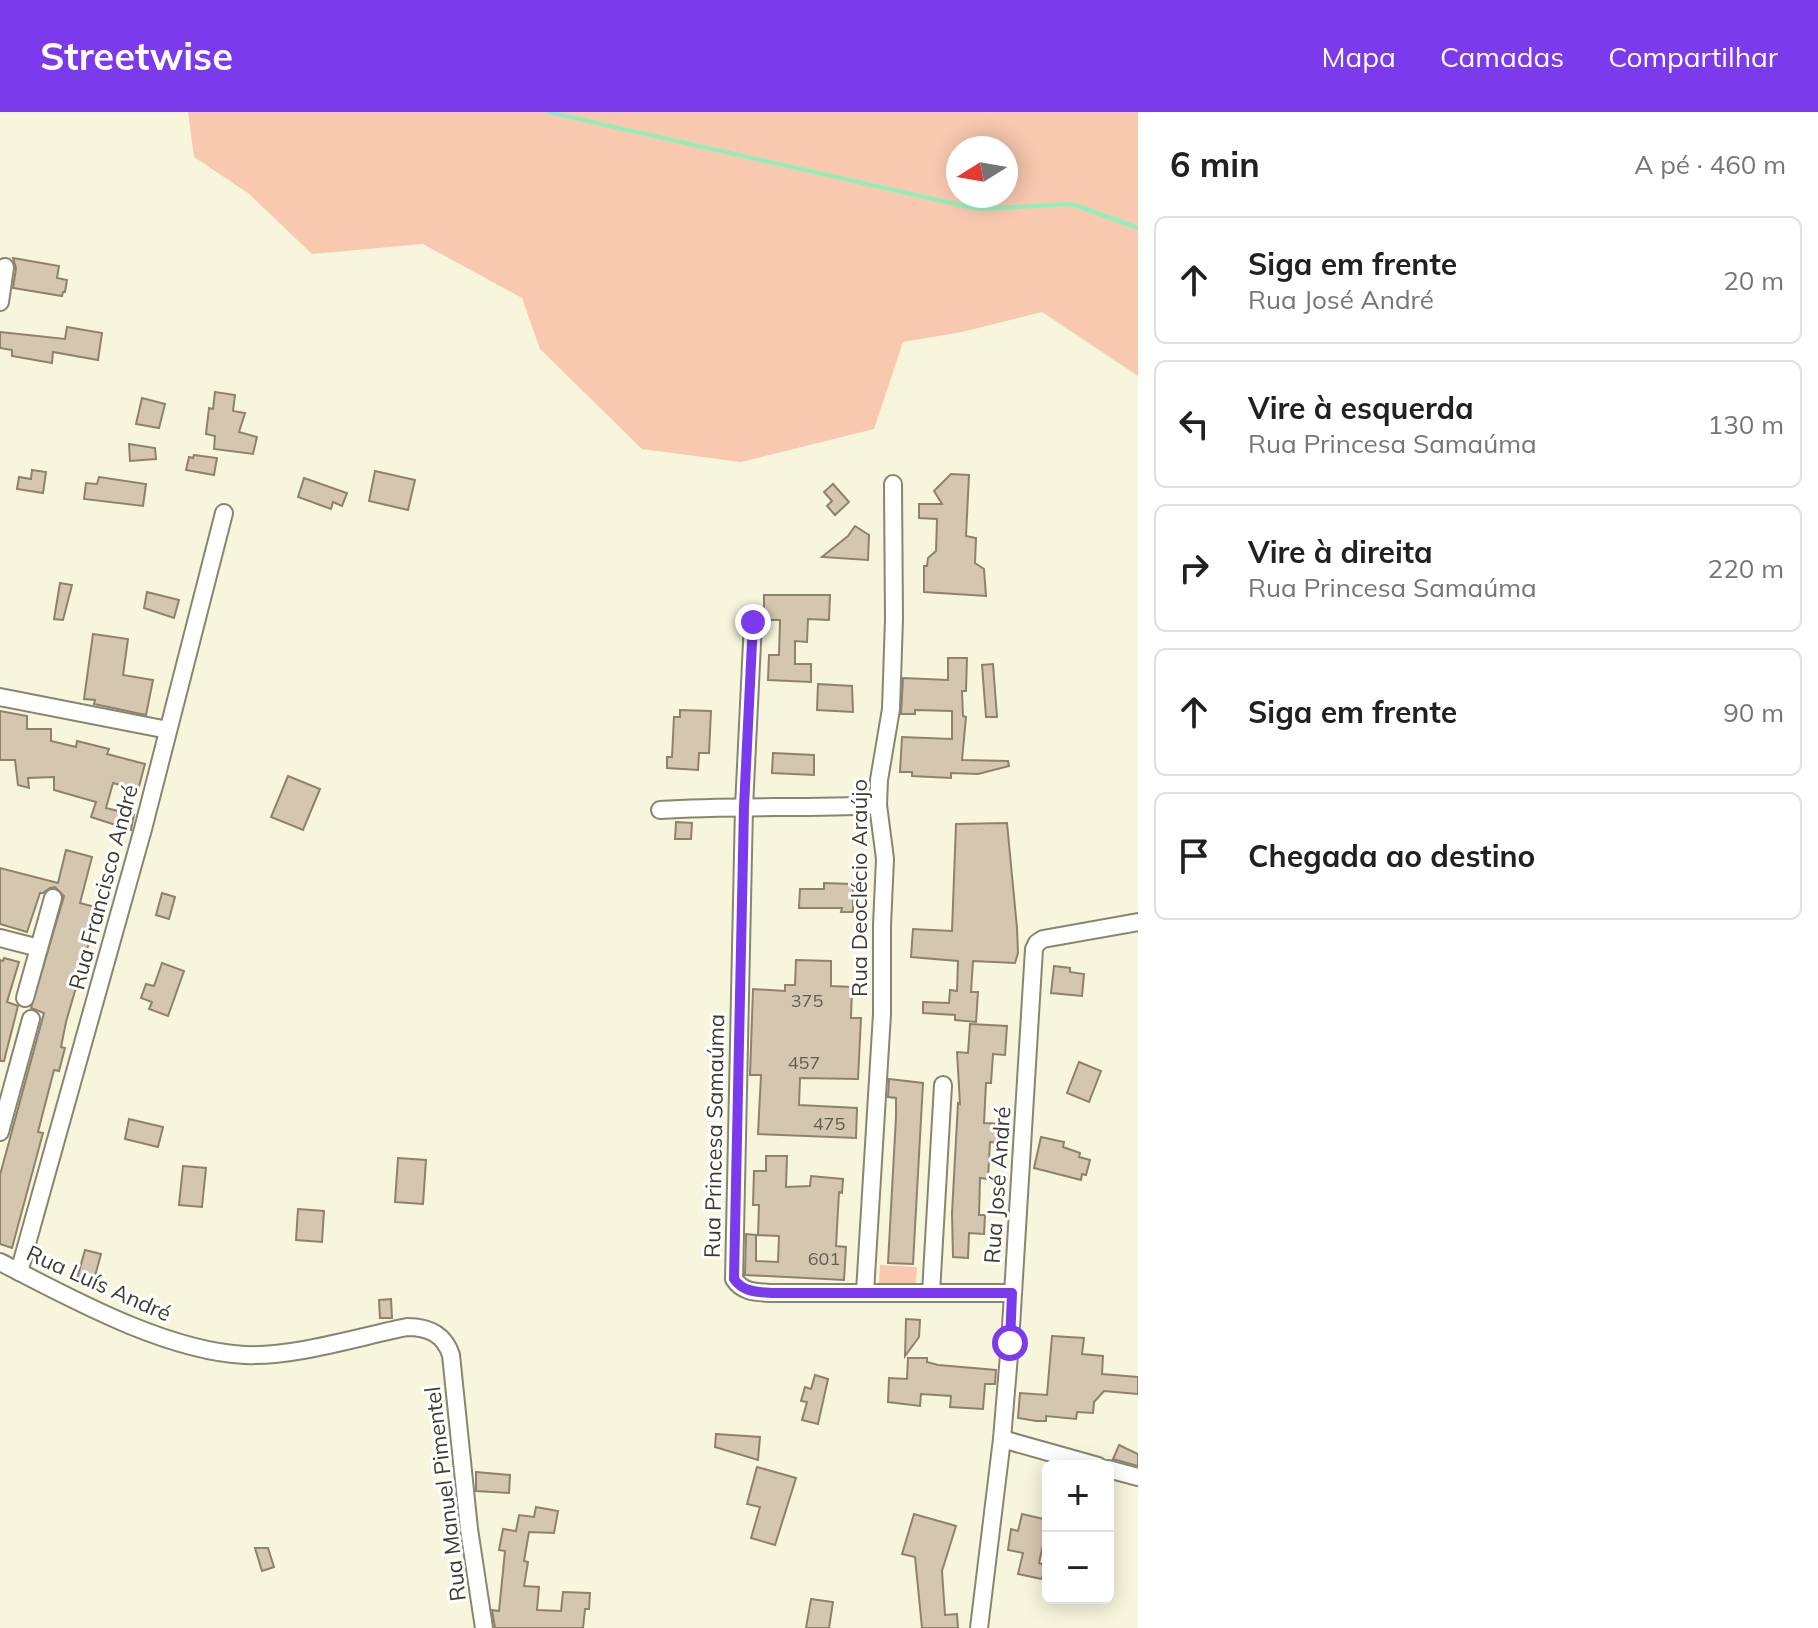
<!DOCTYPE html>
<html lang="pt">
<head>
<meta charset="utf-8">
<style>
	:root { --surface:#fff; --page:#f6f6f6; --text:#202124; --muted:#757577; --line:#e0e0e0; --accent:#7c3aed }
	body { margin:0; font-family:Mulish,sans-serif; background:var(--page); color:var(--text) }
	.controls { position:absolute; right:24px; bottom:24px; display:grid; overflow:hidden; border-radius:12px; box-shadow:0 4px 20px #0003 }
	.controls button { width:72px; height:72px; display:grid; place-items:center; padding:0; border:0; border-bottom:2px solid var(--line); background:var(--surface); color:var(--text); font:40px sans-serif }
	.compass { position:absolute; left:946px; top:24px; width:72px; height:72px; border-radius:50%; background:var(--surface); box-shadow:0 4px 20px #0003; rotate:259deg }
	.stop { position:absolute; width:24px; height:24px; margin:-18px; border:6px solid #7c3aed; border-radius:50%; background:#fff }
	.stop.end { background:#7c3aed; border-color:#fff; box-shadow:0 2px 8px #0008 }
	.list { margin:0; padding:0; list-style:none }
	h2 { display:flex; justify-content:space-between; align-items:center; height:104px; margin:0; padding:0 32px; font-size:34px }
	h2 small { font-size:26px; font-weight:400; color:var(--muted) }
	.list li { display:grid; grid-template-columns:52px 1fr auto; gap:24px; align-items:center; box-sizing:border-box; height:128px; margin:0 16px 16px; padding:0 16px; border:2px solid var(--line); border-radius:12px }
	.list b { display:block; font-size:30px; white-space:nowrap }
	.list p { margin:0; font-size:26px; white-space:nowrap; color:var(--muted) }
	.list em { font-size:26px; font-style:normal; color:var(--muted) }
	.icon { flex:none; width:44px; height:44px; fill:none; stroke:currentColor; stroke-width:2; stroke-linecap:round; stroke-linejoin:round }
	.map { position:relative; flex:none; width:1138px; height:1516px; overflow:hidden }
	header { display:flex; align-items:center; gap:48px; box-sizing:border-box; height:112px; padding:0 40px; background:var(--accent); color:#fff }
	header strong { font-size:38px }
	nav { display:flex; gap:44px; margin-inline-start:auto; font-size:28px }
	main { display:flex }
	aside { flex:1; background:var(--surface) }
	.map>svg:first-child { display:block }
	.green { fill:#f8c8af; fill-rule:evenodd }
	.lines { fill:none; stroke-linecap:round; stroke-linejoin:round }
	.stream { stroke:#8ef0b9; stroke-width:4 }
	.building { fill:#d5c6b0; stroke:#8f816d; stroke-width:2 }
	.minor-casing { stroke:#87866f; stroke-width:20 }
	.minor { stroke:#fff; stroke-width:16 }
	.route { stroke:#7c3aed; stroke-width:10 }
	.labels { text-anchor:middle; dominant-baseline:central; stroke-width:6; stroke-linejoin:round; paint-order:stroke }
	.number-label { font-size:18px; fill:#635e52 }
	.street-label { font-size:22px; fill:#3d3c32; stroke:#fff }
</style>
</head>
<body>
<header>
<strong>Streetwise</strong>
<nav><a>Mapa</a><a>Camadas</a><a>Compartilhar</a></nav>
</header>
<main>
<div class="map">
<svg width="1138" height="1516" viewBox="0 0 1138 1516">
	<rect width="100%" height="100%" fill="#f7f5db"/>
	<g class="green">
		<path d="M188,0h950v264l-96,-64 -80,20 -59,10 -29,87 -133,33 -99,-13 -102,-100 -18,-51 -99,-54 -111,10 -64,-61 -54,-36zM958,36h48v48h-48z"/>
		<path d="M880,1153l37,2 -1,17 -37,-1z"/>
	</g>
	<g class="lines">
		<path class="stream" d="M548,0l430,97 94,-5 66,24"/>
	</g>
	<g class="building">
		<path d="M13,146l46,8 -2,12 10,2 -2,12h-2l-1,4 -49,-8 3,-20z"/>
		<path d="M67,215l35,6 -4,27 -45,-8 -1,11 -40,-7v-6l-12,-2v-16l65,7z"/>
		<path d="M215,280l20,3 -2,16 12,2 -6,19 18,5 -4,17 -39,-5 1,-13 -9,-2 3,-26 4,1z"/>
		<path d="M142,286l23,6 -6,24 -23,-4z"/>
		<path d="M129,332l26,4 1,11 -26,2z"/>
		<path d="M194,343l23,3 -3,17 -28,-5 3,-13 4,1z"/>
		<path d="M32,358l14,2 -3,21 -26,-4 2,-12 12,2z"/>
		<path d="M375,359l40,9 -7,30 -39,-9z"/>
		<path d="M951,362l18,1 -3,61 10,2 -1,25 9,6 2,27 -62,-4v-26h3l1,-8 8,-7 1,-32 -18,-1v-14h23l-8,-13z"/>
		<path d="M99,365l47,7 -3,22 -59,-7 2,-16 11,1z"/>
		<path d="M304,366l43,15 -5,13 -9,-4 -2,7 -33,-12z"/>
		<path d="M833,372l16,18 -14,13 -8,-9 5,-5 -8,-9z"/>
		<path d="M855,414l14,9 -1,25 -46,-3 26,-21z"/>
		<path d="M60,471l12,2 -9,35 -9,-1z"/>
		<path d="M147,480l32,8 -5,18 -30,-10z"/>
		<path d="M764,483h66l-1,25 -21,-1 -1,23 -12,-1v23h16v18l-43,-2 1,-25h10l1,-35h-16z"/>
		<path d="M93,522l35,5 -5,36 30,5 -7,35 -52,-11 1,-4 -11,-1z"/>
		<path d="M948,546h19l-1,33h-4l1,25 3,1 -4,43 46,1 1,5 -31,8 -27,-1v5l-39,-2v-4h-12l2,-35 50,2v-28l-37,-1v4h-14l2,-36 45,2z"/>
		<path d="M993,552l4,53h-11l-4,-52z"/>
		<path d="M818,572l34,2 1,26 -36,-2z"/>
		<path d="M680,598l31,1 -2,42h-10l-1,17 -31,-2v-11h5l2,-40h6z"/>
		<path d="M0,599l27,5v13h24v12l25,6 1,-6 32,8 -2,5 38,10 -7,26 -25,-7 -7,25 28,7 -3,15 -40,-13 5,-15 -42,-12v-13l-26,1 1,10 -11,-3 -3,-25h-15z"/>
		<path d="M773,641l41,2v20l-42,-2z"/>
		<path d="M288,664l32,13 -17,41 -32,-13z"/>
		<path d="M676,710l16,1 -1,16h-16z"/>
		<path d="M1007,711l10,105 1,25 -3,10 -42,-2 -2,31h7l-2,30 -21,-2v-5l-32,-2v-11l26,1 1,-13 7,1 1,-30 -47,-4 2,-28 39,2 4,-107z"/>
		<path d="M66,738l26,7 -12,46 19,5 -33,114 -5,25 4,1 -6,23 -5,-1 -16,62 5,1 -31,115 -12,-4v-69l44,-162 -13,-5 33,-112 -9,-9 -5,1 -7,5h-3l-13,39 -27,-8v-56l58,15z"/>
		<path d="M824,771l29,1v28h-12l1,-4h-43l1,-19h24z"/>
		<path d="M162,781l13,4 -6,22 -13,-4z"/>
		<path d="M4,846l15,4 -12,40 11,4 -14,55h-4v-101l3,1z"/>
		<path d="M796,848l35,1v25l21,1 -1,31h10l-3,61 -58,-1 -1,27 58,3 -1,30 -98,-4 3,-59h-11l3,-86 32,2v-6h10z"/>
		<path d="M162,851l22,8 -16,45 -19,-7 3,-7 -11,-4 5,-14 8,2z"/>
		<path d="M1054,854l16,2v4l14,2 -2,22 -31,-3z"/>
		<path d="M970,912l37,2 -2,29 -12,-1 -2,29h-5l-2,40 24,1 -1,19 -17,-1 -2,37 -8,-1 -1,37h6l-1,19 -15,-1 -1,25 -15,-1 -1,-44 6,-110 2,1 -3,-52 11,1z"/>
		<path d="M1079,950l22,9 -12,31 -22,-9z"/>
		<path d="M889,967l34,4 -10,181 -25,-1 8,-146v-19l-8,-1z"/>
		<path d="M129,1007l34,8 -5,20 -33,-8z"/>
		<path d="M1041,1025l23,5 -1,5 17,6 -1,4 11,3 -4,15 -4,-1 -1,6 -47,-12z"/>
		<path d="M766,1044h21l-1,31 24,-1 1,-10 32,3 -1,14 -3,-1 -3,54 10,1 -2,33 -99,-5 1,-41 10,1v26l22,1 1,-26 -21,-1 1,-30h-6l1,-34h12z"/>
		<path d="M398,1046l28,2 -3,44 -28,-2z"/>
		<path d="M183,1054l23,2 -4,39 -23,-2z"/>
		<path d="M298,1097l26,2 -2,31 -26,-2z"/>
		<path d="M85,1138l16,4 -9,33 -16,-5z"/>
		<path d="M391,1187l1,19h-12l-1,-18z"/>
		<path d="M906,1207l14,1 -1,17 -14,19z"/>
		<path d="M1052,1224l32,2 -2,16 21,2 -1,18 36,3v17l-34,-3 -10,11 -1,11 -16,-1 -1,7 -30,-3v5h-10l-18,-3 2,-25 27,2z"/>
		<path d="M908,1246h19v4l11,3 58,5 -1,14h-10l-2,25 -33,-2 1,-11 -30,-2 -1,12 -32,-4 1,-24 18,1z"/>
		<path d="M815,1263l13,4 -10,45 -16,-4 5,-18 -6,-1 4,-14 6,2z"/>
		<path d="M716,1322l44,3 -2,23 -43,-13z"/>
		<path d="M1119,1333l19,9v12l-25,-7z"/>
		<path d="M757,1355l39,11 -21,67 -24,-7 9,-31 -13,-3z"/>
		<path d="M476,1360l34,3 -1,18 -33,-2z"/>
		<path d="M536,1395l22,4 -4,22 -25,-1 -5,29 4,1 -4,24 15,1 -2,23 24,1 2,-19 27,1 -1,16h-4l-2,19h-88l-3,-18 7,1 6,-60 -6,-1 4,-21 13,2 3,-16 15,2z"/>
		<path d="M914,1402l42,12 -14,45 3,44 12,-1 1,14h-36l-7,-71 -13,-3z"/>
		<path d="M1022,1402l26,6v16l-3,-1 -6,28 6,2 -3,14 -24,-5 5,-21 -15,-3 3,-21 7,2z"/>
		<path d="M255,1436h13l6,19 -12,4z"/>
		<path d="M811,1487l22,3 -4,26h-23z"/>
	</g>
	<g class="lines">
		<defs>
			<g id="minor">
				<path d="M0,190l5,-35"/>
				<path d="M753,510l-9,185 -10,472c9,14 23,13 38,14h240"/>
				<path d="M0,585l168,33"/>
				<path d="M660,698c72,-5 145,-1 218,-5"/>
				<path d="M0,826l39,10"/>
				<path d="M25,886l28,-100"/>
				<path d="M0,1020l31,-113"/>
				<path d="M0,1150c70,36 165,89 245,93 49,2 113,-18 162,-28 22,0 37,7 44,28l18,174 15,99"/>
				<path d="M19,1160l124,-443 81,-316"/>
				<path d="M865,1180l17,-278v-89l3,-66 -7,-54 1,-25 12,-71 3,-90 -1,-135"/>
				<path d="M931,1181l12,-208"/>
				<path d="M1002,1327l96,27"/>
				<path d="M1108,1357l30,8"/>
				<path d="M979,1516l23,-189 8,-96 24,-394 3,-6 6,-4 95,-17"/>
			</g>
		</defs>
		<use href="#minor" class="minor-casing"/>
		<use href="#minor" class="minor"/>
	</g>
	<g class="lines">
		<path class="route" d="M753,510l-9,185 -10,472c9,13 23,13 38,14h240l-2,50"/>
	</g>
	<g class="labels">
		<g class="number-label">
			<text x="807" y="888">375</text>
			<text x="804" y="950">457</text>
			<text x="829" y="1011">475</text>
			<text x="824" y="1146">601</text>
		</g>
		<g class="street-label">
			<text transform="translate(103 775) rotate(-75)">Rua Francisco André</text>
			<text transform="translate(859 776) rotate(-90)">Rua Deoclécio Araújo</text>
			<text transform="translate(714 1024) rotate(-89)">Rua Princesa Samaúma</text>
			<text transform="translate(997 1073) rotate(-86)">Rua José André</text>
			<text transform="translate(99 1171) rotate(24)">Rua Luís André</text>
			<text transform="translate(445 1382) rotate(-97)">Rua Manuel Pimentel</text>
		</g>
	</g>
</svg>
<div class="controls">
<button>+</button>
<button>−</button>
</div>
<svg class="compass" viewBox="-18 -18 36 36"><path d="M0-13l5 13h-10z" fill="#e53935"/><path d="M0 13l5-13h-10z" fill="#757577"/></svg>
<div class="stop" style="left:1010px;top:1231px"></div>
<div class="stop end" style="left:753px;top:510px"></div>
</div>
<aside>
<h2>6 min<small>A pé · 460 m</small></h2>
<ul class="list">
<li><svg class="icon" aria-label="ahead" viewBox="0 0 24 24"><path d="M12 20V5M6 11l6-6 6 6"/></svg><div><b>Siga em frente</b><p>Rua José André</p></div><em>20 m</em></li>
<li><svg class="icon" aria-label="left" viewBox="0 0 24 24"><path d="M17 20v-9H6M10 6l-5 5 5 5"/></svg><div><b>Vire à esquerda</b><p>Rua Princesa Samaúma</p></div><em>130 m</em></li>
<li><svg class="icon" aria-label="right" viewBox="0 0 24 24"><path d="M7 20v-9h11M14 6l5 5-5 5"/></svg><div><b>Vire à direita</b><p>Rua Princesa Samaúma</p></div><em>220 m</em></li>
<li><svg class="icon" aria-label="ahead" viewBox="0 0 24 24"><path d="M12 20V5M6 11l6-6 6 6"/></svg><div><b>Siga em frente</b></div><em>90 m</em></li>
<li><svg class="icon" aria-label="arrive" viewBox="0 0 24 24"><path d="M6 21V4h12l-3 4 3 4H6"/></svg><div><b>Chegada ao destino</b></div></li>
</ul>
</aside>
</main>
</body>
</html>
